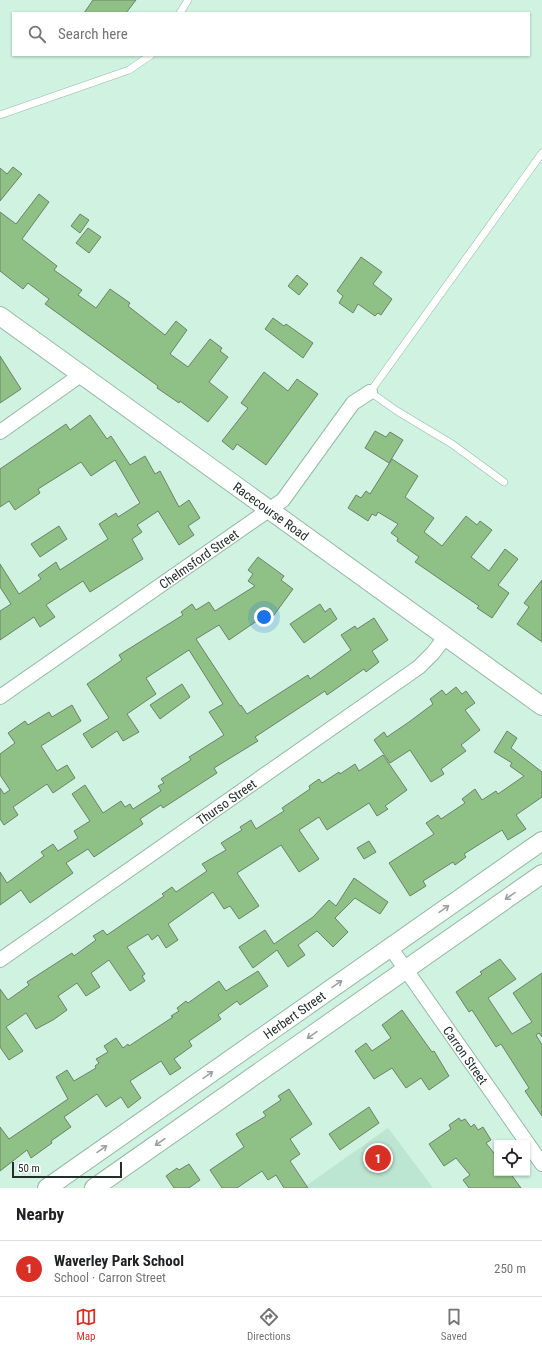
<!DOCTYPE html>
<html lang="en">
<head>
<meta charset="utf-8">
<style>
	:root { --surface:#fff; --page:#f6f6f6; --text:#202124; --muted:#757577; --line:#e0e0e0; --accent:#d93025 }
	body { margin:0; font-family:"Roboto Condensed",sans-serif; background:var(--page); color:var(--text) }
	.controls { position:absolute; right:12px; bottom:12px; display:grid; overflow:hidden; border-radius:0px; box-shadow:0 1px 3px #0004 }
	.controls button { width:36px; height:36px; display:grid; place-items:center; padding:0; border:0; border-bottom:1px solid var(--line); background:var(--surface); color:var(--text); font:20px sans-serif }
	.scale { position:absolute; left:12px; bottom:10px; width:110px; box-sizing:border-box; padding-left:4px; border:2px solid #222f29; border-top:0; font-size:11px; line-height:14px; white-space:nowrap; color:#222f29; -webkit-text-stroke:3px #fff; paint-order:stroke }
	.you { position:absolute; left:264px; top:617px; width:14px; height:14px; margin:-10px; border:3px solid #fff; border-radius:50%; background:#1a73e8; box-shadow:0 0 0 6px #1a73e833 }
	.badge { display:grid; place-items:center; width:26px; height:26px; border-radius:50%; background:var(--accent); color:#fff; font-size:13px; font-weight:700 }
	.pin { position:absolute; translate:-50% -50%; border:2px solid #fff; box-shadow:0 1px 4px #0006 }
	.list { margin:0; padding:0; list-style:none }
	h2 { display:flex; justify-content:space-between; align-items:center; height:52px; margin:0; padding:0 16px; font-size:17px }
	h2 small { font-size:13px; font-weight:400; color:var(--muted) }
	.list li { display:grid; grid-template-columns:26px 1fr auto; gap:12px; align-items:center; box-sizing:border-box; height:56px; padding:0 16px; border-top:1px solid var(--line) }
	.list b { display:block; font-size:15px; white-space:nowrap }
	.list p { margin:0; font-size:13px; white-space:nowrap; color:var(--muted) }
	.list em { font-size:13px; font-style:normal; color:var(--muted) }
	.icon { flex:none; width:22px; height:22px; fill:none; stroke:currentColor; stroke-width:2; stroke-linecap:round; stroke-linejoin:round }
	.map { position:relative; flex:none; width:542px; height:1188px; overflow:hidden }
	.search { position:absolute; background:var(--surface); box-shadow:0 1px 3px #0004; left:12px; right:12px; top:12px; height:44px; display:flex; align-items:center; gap:10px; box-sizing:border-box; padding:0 14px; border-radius:0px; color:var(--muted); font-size:15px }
	.sheet { height:108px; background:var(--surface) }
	nav { display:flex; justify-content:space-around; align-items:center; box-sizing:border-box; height:56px; border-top:1px solid var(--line); background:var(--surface); font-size:11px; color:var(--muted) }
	nav a { display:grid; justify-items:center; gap:2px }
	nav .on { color:var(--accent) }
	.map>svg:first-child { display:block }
	.built { fill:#bce5d2 }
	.building { fill:#8fc085; stroke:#6e816a }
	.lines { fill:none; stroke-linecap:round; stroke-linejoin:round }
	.service-casing { stroke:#97b8a9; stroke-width:8 }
	.minor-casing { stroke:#97b8a9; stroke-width:16 }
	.tertiary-casing { stroke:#97b8a9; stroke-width:20 }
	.service { stroke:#fff; stroke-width:7 }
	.minor { stroke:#fff; stroke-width:14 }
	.tertiary { stroke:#fff; stroke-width:18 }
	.oneway { stroke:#9ca19f }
	.labels { text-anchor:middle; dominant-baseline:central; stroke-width:4; stroke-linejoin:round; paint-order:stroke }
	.street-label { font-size:13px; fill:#222f29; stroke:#fff }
</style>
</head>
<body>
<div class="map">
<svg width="542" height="1188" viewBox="0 0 542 1188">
	<rect width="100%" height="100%" fill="#cff2e1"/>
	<path class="built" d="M388,1128l45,60h-130z"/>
	<g class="building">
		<path d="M93,0h43l-10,13h-42z"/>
		<path d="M13,167l9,7 -22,27v-33l7,6z"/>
		<path d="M39,194l10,8 -27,37 35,27 -3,4 28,20 -4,5 18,13 14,-19 20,14 -2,3 37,29 11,-14 11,9 -17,24 18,13 22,-28 12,9 -2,3 8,6 -19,25 19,15 -20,25 -28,-21 -1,2 -22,-15 1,-2 -113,-82 4,-5 -21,-16 -5,6 -23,-18v-59l16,12z"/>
		<path d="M80,214l9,6 -9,13 -9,-7z"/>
		<path d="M88,228l13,9 -12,16 -13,-10z"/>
		<path d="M361,257l21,15 -9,12 19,15 -11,16 -3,-2 -3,3 -17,-12 -5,9 -14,-10 4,-7 -6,-5z"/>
		<path d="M297,275l11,9 -9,11 -11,-9z"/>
		<path d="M273,318l11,8 2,-2 27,19 -10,15 -38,-29z"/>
		<path d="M0,356l21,33 -21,14z"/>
		<path d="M264,372l24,19 9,-12 21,15 -52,71 -29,-21 -4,6 -11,-9 26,-33 -7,-5z"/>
		<path d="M90,415l17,24 4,-3 19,29 15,-9 10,18 5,-3 19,36 10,-7 11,18 -12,8 6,9 -15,10 -21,-34 -21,14 5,7 -10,7 11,20 -53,33 -7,-11 -37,24 9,12 -15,10 -6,-10 -34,23v-29l11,-7 -11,-17v-23l19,30 22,-15 -3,-4 18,-13 4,8 48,-31 -9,-15 17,-11 2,4 22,-14 -25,-43 -24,16 -10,-14 -43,27 2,4 -25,17 -6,-9 -9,6v-38l66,-45 4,6z"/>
		<path d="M375,431l11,6 4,-5 13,8 -14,23 -24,-15z"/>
		<path d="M392,459l26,17 -13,21 29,21 -10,14 18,14 24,-30 11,9 3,-4 12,9 -21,27 18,14 16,-22 13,10 -20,26 11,8 -17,25 -15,-10 2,-2 -64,-44 4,-5 -22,-16 1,-3 -7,-5 7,-9 -20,-12 -2,4 -4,-2 -4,7 -20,-13 8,-13 5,3 5,-7 4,3z"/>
		<path d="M59,526l8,13 -27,18 -9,-13z"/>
		<path d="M258,557l26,19 -3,4 12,9 -27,37 -5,-8 -32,22 -10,-15 -23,14 44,67 1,-1 6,9 61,-39 2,4 41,-29 -10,-15 14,-9 2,3 17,-11 14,22 -16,11 7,11 -13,10 -2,-3 -37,26 -2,-4 -70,46 3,4 -44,27 3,5 -54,35 -2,-3 -21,14 3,5 -49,33 -6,-8 -22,14 7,10 -43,30 -9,-13 -21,15v-33l7,11 37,-27 -3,-4 12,-8 5,7 20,-13 -4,-7 16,-10 -18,-27 13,-9 18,28 18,-12 4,6 5,-3 3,5 28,-18 -3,-5 6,-3 -3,-4 30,-19 -2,-3 35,-22 -15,-23 14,-8 -34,-54 -43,28 10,16 -29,20 12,18 -16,9 -6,-10 -25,17 -9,-14 26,-16 -22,-34 35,-24 -3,-5 64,-40 -2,-3 11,-8 4,6 13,-8 6,9 40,-25 -7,-5 5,-7 -5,-4z"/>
		<path d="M542,580v62l-25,-18 12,-17 -5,-4z"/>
		<path d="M320,604l5,8 5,-4 7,11 -33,24 -14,-19z"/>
		<path d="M182,684l8,13 -30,22 -10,-14z"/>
		<path d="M456,687l6,7 4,-3 9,12 -10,7 15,20 -19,15 5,6 -25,18 3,5 -13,8 -21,-32 -20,13 -16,-23 10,-8 3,5 22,-15 24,-18 -3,-5 12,-9 4,5z"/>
		<path d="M72,705l9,16 -40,25 16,25 10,-6 8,13 -22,15 -6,-9 -34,23 5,8 -14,10 -4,-6v-31l4,6 6,-4 -10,-15v-21l15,-11 -7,-10 17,-12 3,4 21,-13 3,5z"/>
		<path d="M507,731l10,7 -6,10 31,24v25l-26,18 10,14 -18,11 -6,-10 -38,24 2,3 -11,8 -2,-3 -30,19 3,5 -16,10 -21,-33 45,-29 -8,-11 12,-8 3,4 24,-16 -3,-4 13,-10 7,11 14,-9 2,3 26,-18 -14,-10 2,-3 -18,-11z"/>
		<path d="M383,755l24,35 -22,16 3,3 -11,7 -8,-13 -42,27 -8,-13 -20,13 20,29 -20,13 -18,-27 -44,28 22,33 -20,13 -9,-13 -6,3 -11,-17 -45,32 10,16 -12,8 -8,-13 -6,5 -4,-6 -21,13 18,27 -3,2 3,5 -15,10 -21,-31 -18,13 9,14 -14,9 -9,-13 -19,13 9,14 -14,10 -17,9 -10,-16 -20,14 17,24 -14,9 -9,-13v-58l8,11 21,-15 -2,-3 45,-29 2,3 22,-16 -3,-4 10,-6 4,5 57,-39 -2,-2 10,-7 4,5 31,-21 -5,-7 24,-14 -5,-7 21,-13 -2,-3 11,-7 5,9 28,-18 -2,-3 28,-19 -1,-3 10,-7 3,4 17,-11 1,2 15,-10 4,7z"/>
		<path d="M369,841l7,11 -12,7 -7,-11z"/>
		<path d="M354,878l34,24 -8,12 -25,-16 -20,20 13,14 -15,15 -16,-16 -19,14 7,10 -17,12 -11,-17 -24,18 -14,-21 26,-17 9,14 39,-27 16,-17 7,6z"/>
		<path d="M500,959l16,20 -28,19 24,36 20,-12 -19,-29 29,-20v64l-3,-4 -3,2 6,10v71l-17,-25 4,-3 -28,-44 -5,3 -24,-37 -3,2 -13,-20 26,-18 -2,-2z"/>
		<path d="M258,971l10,15 -28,19 -3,-4 -19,14 3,4 -32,22 3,5 -18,13 7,9 -11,7 -9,-14 -31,20 11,17 -13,10 -7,-11 -15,10 -9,-13 -33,23 7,10 -20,14 1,2 -21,15 -4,-8 -27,21v-44l9,12 59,-40 -12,-22 11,-7 7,11 22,-13 -1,-2 4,-3 -3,-4 12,-7 -4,-6 12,-8 7,10 5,-4 1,2 44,-29 -2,-1 8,-5 -2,-3 9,-7 2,2 31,-22 7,10z"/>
		<path d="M402,1010l30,42 2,-1 15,25 -20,14 -8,-12 -15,10 -14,-20 -18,11 -19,-28 11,-8 6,8 19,-13 -9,-13z"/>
		<path d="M289,1089l23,35 -22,15 10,15 -10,7 18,27h-24l-8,-13 -8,5 -6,-9 -25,17h-15l-12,-18 34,-23 -8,-13 30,-18 -3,-4 18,-12 -3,-4z"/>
		<path d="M369,1107l10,16 -39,27 -11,-16z"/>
		<path d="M459,1118l2,3 4,-2 6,8 3,-3 4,6 5,-3 8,13 -5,3 11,14v16h13l11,15h-52l-6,-8 7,-5 -14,-17 -12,8 -15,-22 22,-15 -2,-4z"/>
		<path d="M189,1164l11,16 -11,8h-15l-8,-12 11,-8 2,2z"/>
	</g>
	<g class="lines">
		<defs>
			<g id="service">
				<path d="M180,13l8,-13"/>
				<path d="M0,115l129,-45 22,-15"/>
				<path d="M504,482l-52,-38 -55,-33 -27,-19 172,-239"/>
			</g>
			<g id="minor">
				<path d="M0,432l82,-58"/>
				<path id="s1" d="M0,697l283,-197 70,-97 17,-11"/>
				<path id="s2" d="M390,947l152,217"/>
				<path id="s3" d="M0,960l419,-293 14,-14 13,-17"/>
			</g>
			<g id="tertiary">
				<path id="s4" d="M0,316l542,390"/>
				<path id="s5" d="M47,1188l495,-347"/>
				<path d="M94,1188l448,-314"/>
			</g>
		</defs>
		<use href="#service" class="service-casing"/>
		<use href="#minor" class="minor-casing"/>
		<use href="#tertiary" class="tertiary-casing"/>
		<use href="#service" class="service"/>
		<use href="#minor" class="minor"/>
		<use href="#tertiary" class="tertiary"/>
	</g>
	<defs><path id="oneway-shaft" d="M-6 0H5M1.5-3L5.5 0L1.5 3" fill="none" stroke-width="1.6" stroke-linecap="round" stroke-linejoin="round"/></defs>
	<g class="oneway">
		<use href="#oneway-shaft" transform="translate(510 896) rotate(145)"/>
		<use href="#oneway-shaft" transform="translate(444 909) rotate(-35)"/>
		<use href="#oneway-shaft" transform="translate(337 984) rotate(-35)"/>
		<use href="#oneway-shaft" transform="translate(312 1035) rotate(145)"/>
		<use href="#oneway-shaft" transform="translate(208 1075) rotate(-35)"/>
		<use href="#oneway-shaft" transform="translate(160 1142) rotate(145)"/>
		<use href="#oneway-shaft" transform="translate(102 1149) rotate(-35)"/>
	</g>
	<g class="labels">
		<g class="street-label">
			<text stroke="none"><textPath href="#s4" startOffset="334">Racecourse Road</textPath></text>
			<text stroke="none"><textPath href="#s1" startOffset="242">Chelmsford Street</textPath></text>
			<text stroke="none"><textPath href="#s3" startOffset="276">Thurso Street</textPath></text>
			<text stroke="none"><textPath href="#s5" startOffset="302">Herbert Street</textPath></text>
			<text stroke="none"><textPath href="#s2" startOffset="132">Carron Street</textPath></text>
		</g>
	</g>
</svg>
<div class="controls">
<button><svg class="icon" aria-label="locate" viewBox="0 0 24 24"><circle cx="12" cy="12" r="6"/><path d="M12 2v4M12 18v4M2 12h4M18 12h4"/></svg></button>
</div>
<div class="scale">50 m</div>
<div class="you"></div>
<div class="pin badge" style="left:378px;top:1158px">1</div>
<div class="search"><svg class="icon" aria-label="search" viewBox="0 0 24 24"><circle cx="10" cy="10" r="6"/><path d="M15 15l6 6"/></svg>Search here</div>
</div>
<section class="sheet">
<h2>Nearby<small></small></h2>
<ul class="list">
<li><span class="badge">1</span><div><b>Waverley Park School</b><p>School · Carron Street</p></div><em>250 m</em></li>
</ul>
</section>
<nav>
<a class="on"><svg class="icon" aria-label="map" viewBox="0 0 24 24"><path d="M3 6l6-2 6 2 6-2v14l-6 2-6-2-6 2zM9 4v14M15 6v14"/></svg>Map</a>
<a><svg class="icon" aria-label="directions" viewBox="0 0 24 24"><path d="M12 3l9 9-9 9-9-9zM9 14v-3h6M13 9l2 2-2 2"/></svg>Directions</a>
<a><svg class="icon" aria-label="saved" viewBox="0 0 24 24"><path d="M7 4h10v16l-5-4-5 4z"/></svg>Saved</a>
</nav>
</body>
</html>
